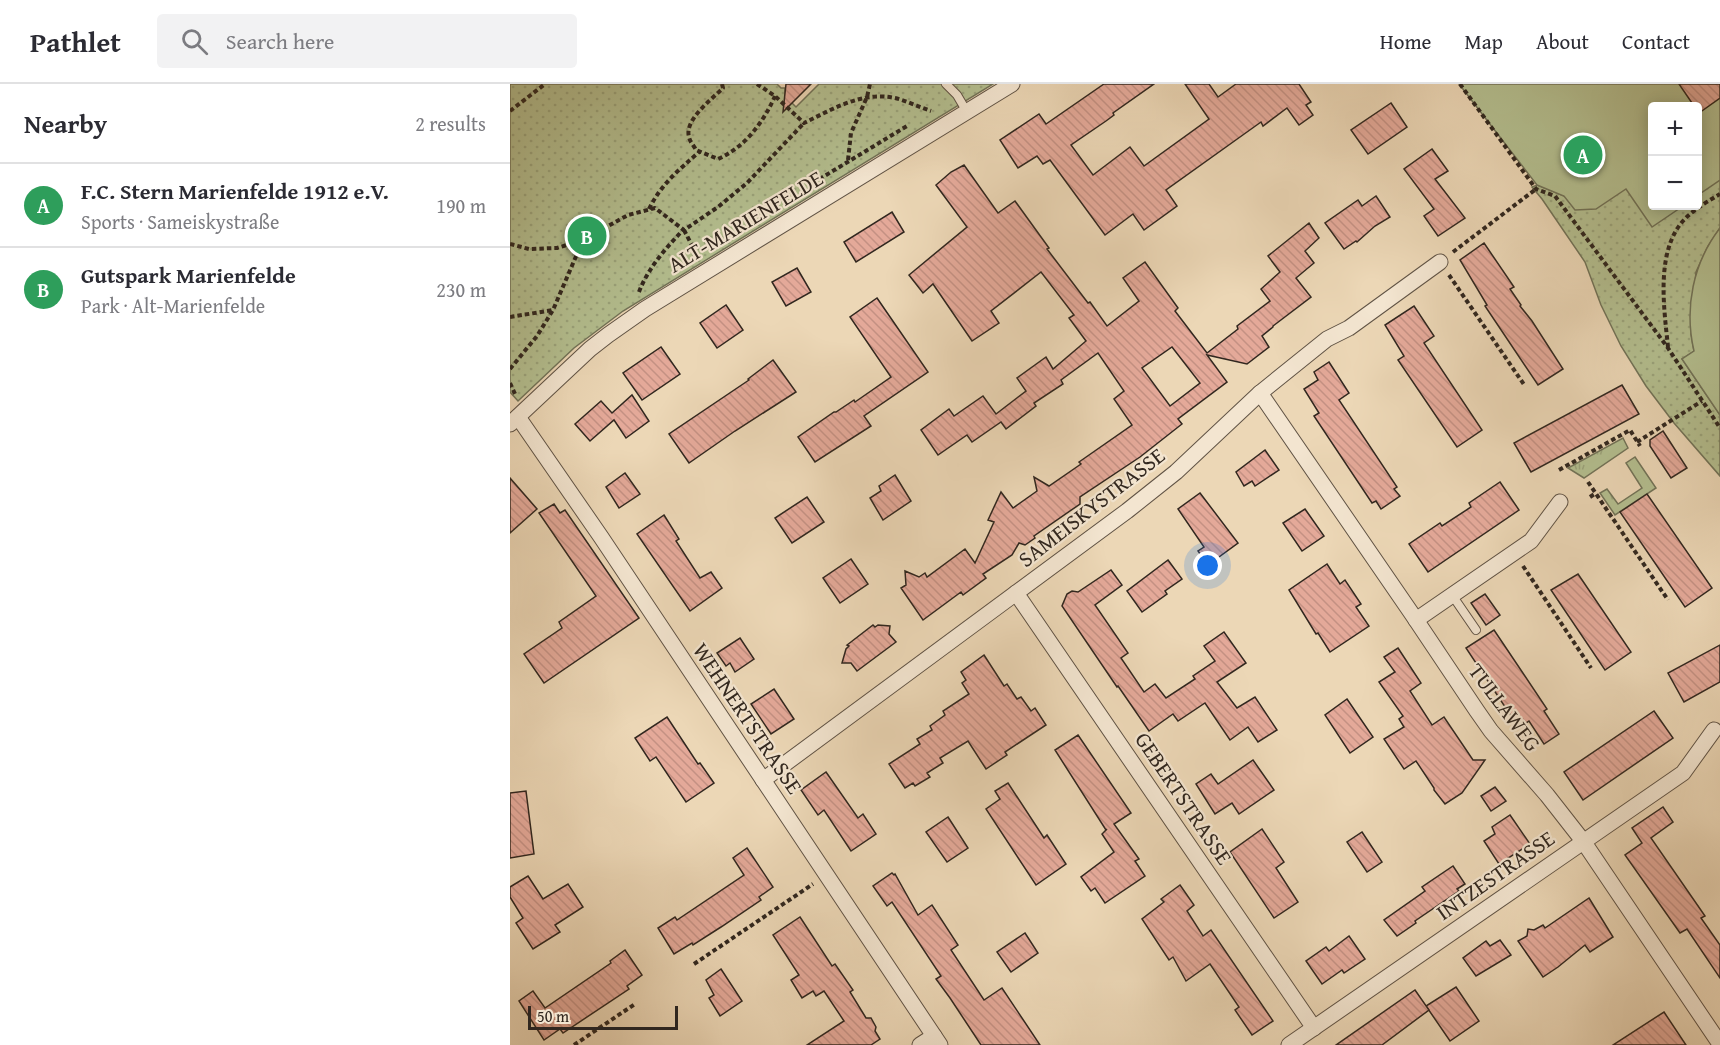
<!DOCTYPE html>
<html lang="en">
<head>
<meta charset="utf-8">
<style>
	:root { --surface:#fff; --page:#f2f2f3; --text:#2b2b33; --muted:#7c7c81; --line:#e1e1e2; --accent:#8f2418 }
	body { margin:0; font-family:"Gentium Book Plus",serif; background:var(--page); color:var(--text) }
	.controls { position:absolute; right:18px; top:18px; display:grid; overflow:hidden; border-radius:6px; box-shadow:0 3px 15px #0003 }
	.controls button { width:54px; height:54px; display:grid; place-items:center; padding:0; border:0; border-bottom:2px solid var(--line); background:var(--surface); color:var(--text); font:30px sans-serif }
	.scale { position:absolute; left:18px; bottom:15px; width:150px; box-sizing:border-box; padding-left:6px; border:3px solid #31271f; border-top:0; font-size:16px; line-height:21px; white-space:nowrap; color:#31271f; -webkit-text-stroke:4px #f3e5d0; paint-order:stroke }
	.you { position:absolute; left:698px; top:482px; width:21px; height:21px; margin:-15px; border:4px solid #fff; border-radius:50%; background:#1a73e8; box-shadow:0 0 0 9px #1a73e833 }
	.badge { display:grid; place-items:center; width:39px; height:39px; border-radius:50%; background:var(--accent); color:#fff; font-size:20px; font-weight:700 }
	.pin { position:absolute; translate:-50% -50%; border:3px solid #fff; box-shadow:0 2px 6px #0006 }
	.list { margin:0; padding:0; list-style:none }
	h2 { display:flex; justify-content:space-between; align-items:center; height:78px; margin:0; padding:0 24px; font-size:26px }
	h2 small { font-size:20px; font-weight:400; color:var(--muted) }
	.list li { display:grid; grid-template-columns:39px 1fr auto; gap:18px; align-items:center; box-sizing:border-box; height:84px; padding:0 24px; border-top:2px solid var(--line) }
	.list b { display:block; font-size:22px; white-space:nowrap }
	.list p { margin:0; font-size:20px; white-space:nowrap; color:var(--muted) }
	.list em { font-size:20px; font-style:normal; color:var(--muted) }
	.icon { flex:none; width:33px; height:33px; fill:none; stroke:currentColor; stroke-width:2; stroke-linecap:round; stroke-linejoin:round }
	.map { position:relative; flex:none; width:1210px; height:961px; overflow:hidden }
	header { display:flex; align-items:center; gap:36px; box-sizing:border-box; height:84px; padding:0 30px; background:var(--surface); border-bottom:2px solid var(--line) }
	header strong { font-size:28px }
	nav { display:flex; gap:33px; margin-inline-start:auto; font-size:21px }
	.search { width:420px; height:54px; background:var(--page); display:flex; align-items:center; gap:15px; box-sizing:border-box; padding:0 21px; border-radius:6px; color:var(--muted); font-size:22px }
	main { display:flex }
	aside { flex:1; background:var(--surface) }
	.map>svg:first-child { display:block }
	.grass { fill:url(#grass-tufts); stroke:#727358; stroke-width:1.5 }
	.park { fill:url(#park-dots); stroke:#727358; stroke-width:1.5 }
	.pitch { fill:#b4bf90; stroke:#727358; stroke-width:1.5 }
	.building { fill:url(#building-back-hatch); stroke:#31271f; stroke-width:1.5; fill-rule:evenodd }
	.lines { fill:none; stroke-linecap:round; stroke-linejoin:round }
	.lane-casing { stroke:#605345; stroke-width:10 }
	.street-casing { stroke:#605345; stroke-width:17 }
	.path { stroke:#31271f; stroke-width:4; stroke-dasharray:4.5 3; stroke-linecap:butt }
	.lane { stroke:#f3e5d0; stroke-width:8 }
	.street { stroke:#f3e5d0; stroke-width:15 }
	.labels { text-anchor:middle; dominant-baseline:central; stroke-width:4.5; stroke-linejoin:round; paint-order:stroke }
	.street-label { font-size:22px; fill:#31271f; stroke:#f3e5d0 }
</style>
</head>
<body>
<header>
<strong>Pathlet</strong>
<div class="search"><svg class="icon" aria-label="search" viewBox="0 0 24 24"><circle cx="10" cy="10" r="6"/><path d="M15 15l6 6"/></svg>Search here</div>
<nav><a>Home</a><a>Map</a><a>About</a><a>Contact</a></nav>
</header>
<main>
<aside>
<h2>Nearby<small>2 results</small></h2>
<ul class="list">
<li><span class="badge" style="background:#2e9e5b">A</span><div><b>F.C. Stern Marienfelde 1912 e.V.</b><p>Sports · Sameiskystraße</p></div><em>190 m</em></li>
<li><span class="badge" style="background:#2e9e5b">B</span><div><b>Gutspark Marienfelde</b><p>Park · Alt-Marienfelde</p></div><em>230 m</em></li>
</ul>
</aside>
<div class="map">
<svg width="1210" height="961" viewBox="0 0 1210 961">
	<defs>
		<pattern id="grass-tufts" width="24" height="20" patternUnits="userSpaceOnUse" patternTransform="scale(1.5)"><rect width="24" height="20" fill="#b4bf90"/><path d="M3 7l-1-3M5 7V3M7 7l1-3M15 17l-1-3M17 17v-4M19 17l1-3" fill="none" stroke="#9ba47c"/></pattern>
		<pattern id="park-dots" width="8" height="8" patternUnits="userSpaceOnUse" patternTransform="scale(1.5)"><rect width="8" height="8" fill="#b4bf90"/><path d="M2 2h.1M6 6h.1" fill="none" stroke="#9ba47c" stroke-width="1.8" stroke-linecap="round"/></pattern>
		<pattern id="building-back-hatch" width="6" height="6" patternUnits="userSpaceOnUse" patternTransform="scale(1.5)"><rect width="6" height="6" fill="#e4a999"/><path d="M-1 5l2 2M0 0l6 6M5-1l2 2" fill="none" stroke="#c49183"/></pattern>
	</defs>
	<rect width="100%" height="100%" fill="#ecd7b6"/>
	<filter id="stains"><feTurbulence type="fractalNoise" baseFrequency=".00333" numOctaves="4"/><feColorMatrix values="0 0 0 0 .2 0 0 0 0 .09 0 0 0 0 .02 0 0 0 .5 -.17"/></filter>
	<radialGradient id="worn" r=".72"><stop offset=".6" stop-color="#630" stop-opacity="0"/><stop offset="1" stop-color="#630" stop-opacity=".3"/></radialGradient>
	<g class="grass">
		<path d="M1113,354l5,10 -44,30 -16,-10z"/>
		<path d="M1125,373l21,31 -41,27 -15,-22 7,-4 11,15 24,-16 -16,-25z"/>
	</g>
	<g class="park">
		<path d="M0,0h267l4,4h4v8l11,11 23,-23h174l-370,227 -49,37 -56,53 -8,-9z"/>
		<path d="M1210,40v104l-12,18 -12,26 -5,62 3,17 -12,8 38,56v61l-46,-53 -28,-37 -25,-40 -20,-41 -16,-43 -43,-63 -10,-12 5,-2 27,11 88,-26v36h46v-67z"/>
	</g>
	<g class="pitch">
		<path d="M949,0h261v96l-22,15v-89h-46v100h31l-31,21 -26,-38 -30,20 -21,1 -11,-14 -27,-11z"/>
		<path d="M1210,144v187l-38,-56 12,-8c-10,-43 -1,-88 26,-123z"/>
	</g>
	<g class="building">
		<path d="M276,0h25l-28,28z"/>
		<path d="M594,0h50l-41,29 1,2 -8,6 -35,24 22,30 37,-28 14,19 65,-47 -24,-35h24l9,13 18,-13h63l12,18 -5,3 7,10 -14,10 -12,-17 -24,18 -2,-4 -95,68 11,16 -33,24 -11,-16 -28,21 -55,-75 -7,4 -6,-8 -19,12 -18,-28 39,-26 7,10z"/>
		<path d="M1169,0h41v14l-21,15 -1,-7h-4z"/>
		<path d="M881,19l16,24 -39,27 -17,-24z"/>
		<path d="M922,65l16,22 -13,8 30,39 -27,18 -14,-20 10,-7 -30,-40z"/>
		<path d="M454,81l34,48 17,-12 34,47 -2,1 41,54 2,-1 17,24 32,-25 -16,-23 22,-16 33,46 -3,3 32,42 31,-24 -1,-3 33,-25 -9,-12 19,-17 -12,-16 41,-33 10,15 -14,13 9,12 -18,15 15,19 -38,29v1l-11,9 7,11 -22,17 -40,-9 20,27 -49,37 4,5 -42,33 -60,40v7l-46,32 1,2 -10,7 -6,-2 -7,12 -29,19 3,4 -23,17 -2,-3 -38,28 -22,-32 5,-3 -1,-14 14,6 6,-4 2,4 38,-28 10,14 19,-41 -6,-2 13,-28 12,16 24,-17 -3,-14 15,9 32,-22 -2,-2 53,-37 -18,-26 10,-8 -26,-38 -37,27 2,4 -29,19 2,3 -30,23 -5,-7 -29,20 -5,-7 -29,20 -17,-25 28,-21 5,7 29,-20 13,18 30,-23 -9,-13 29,-21 7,12 33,-28 -17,-23 5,-3 -33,-43 -50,39 8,12 -27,18 -39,-57 -10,9 -14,-18 58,-48 -31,-42 15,-13zM662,263l28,36 -30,23 -28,-38z"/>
		<path d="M866,112l14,21 -15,9 -18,16 -1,-1 -12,8 -19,-26 33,-23 4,6z"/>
		<path d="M382,128l12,20 -48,30 -12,-20z"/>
		<path d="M974,159l30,44 -4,2 11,16 -1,1 12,15 31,48 -25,16 -53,-79 2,-1 -27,-45z"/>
		<path d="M287,184l14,24 -25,14 -14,-24z"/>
		<path d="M367,214l51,74 -64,44 7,10 -56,36 -17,-25 36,-25h2l18,-12 1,2 36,-25 -41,-60z"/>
		<path d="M216,221l17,25 -26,18 -17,-25z"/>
		<path d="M904,222l20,30 -10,7 58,87 -25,17 -59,-87 6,-4 -19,-31z"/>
		<path d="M151,263l19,27 -38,26 -19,-27z"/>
		<path d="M263,276l23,32 -61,39 -46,32 -20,-29 80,-54 -1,-1z"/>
		<path d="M819,278l20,31 -10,7 58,87 -3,2 6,7 -19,13 -5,-8 -4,2 -58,-87 5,-3 -15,-24 14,-9 -4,-8z"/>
		<path d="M1112,301l17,29 -108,58 -17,-29z"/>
		<path d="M122,311l17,26 -23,17 -12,-18 -24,21 -15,-17 26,-23 11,12z"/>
		<path d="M1153,347l24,37 -16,10 -21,-32v-6z"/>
		<path d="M755,366l14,20 -24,16 -3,-5 -8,5 -8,-14z"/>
		<path d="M115,389l15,21 -21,14 -13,-21z"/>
		<path d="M385,391l16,26 -28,19 -13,-22 11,-7 -2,-5z"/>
		<path d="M0,394l27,31 -27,24z"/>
		<path d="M990,398l19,28 -91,62 -19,-28 31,-21 2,3 29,-19 -2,-4z"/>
		<path d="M690,409l38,50 -30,22 -10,-14 6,-4 -26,-38z"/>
		<path d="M1137,410l65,94 -27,19 -65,-95z"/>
		<path d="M297,413l17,25 -32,21 -17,-25z"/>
		<path d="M44,420l6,9 5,-3 74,108 -95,65 -20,-29 38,-26 -3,-6 37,-26 -57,-83z"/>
		<path d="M795,425l19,27 -22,15 -19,-28z"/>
		<path d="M154,431l15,24 -3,2 24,37 11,-6 11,16 -32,23 -53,-77z"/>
		<path d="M341,475l17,25 -28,19 -17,-25z"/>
		<path d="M658,476l14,19 -17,12 2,3 -25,18 -15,-21z"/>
		<path d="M817,480l13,20 5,-4 16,24 -5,3 13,19 -39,26 -12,-19 -2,1 -27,-44z"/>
		<path d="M601,486l11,15 -27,20 33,48 -7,5 23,34 11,-8 11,14 29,-19 -2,-3 22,-15 -11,-15 20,-14 22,31 -29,19 20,26 18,-11 22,33 -19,12 -10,-15 -18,13 -25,-37 -27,18 -5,-7 -24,17 -31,-45 -1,1 -55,-81 5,-12 5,-3 6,1z"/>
		<path d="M1068,490l53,78 -26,18 -54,-80z"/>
		<path d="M975,510l15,21 -14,10 -15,-22z"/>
		<path d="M363,541l2,2 3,-2 12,1 -1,8 7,8 -39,29 -6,-8h-9l4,-14 3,-3 -2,-1z"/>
		<path d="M984,546l53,79 -3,2 15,23 -15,10 -15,-23 -10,7 -53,-80z"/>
		<path d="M230,554l14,21 -19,13 -5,-9 -4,3 -9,-13z"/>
		<path d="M1210,561v37l-36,20 -16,-29z"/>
		<path d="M888,564l23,35 -11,8 22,34 12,-8 29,43h12l-23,33 -17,11 -11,-14v-2l-18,-27 -12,8 -20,-30 20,-12 -5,-8 4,-3 -24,-34 16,-10 -11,-15z"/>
		<path d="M474,571l20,31 3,-2 10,15 4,-2 10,14 4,-3 11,17 -41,27 2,3 -21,14 -18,-28 -28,17 3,5 -16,10 3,4 -15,9 -2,-3 -8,5 -16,-24 31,-20 -3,-5 15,-9 -2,-4 15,-11 -2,-4 26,-17 -7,-11 4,-3 -5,-8z"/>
		<path d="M264,605l20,30 -23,15 -20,-30z"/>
		<path d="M837,615l26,38 -23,16 -25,-38z"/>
		<path d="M1144,627l19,27 -90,62 -19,-28z"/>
		<path d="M157,633l31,47 2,-1 14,20 -28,19 -30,-45 -6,4 -15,-23z"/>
		<path d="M568,651l53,78 -17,11 25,35 -4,2 10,15 -40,27 -10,-15 -4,3 -10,-14 33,-25 -12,-18 5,-5 -1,1 -51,-80z"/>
		<path d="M743,676l21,30 -35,24 -7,-11 -17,11 -19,-30 15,-10 7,10z"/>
		<path d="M316,688l32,46 5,-4 13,20 -25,17 -27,-41 -6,5 -17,-25z"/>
		<path d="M498,699l36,55 3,-3 19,29 -30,21 -50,-76 14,-10 -5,-8z"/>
		<path d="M985,703l11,14 -15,10 -10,-15z"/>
		<path d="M16,707l8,63 -24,4v-65z"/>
		<path d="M1153,723l10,15 -22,16 54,78 -4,2 19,27v33l-33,-49 -7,4 -55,-78 17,-12 -10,-15z"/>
		<path d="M1000,731l20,29 -31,20 -15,-23 11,-7 -3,-7z"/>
		<path d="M438,733l20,31 -21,14 -21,-30z"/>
		<path d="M752,745l22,33 -8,6 22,34 -24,16 -44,-66z"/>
		<path d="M852,748l20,30 -15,10 -20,-30z"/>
		<path d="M237,764l26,39 -14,10 2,3 -40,27 -28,18 -1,-2 -18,11 -16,-26 17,-11 2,3 67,-45 -11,-17z"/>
		<path d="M943,782l12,18 -8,5 2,2 -44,30 1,2 -19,13 -13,-16 41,-29 -3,-4z"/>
		<path d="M382,789l2,2 1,-1 23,41 14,-10 26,40 -7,5 33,50 18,-12 38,57h-59l-31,-47 -14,-19 5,-3 -49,-74 -5,4 -14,-20z"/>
		<path d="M18,792l15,23 25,-15 15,23 -28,18 5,7 -27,17 -17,-26 7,-5 -13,-21v-10z"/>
		<path d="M670,801l14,20 -7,6 16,25 8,-6 62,91 -21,14 -17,-25 4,-3 -29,-43 -24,17 -13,-24 -4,3 -27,-41 22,-17 -3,-3z"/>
		<path d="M1079,814l24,39 -23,15 -5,-7 -27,22 -15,10 -25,-36 9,-5 1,-7 6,1 9,-5 2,3z"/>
		<path d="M290,833l32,49 3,-2 18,26 -3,2 16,26h5l5,9 -1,4 5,8 -9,6h-64l37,-24 -20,-30 -8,5 -3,-5 -11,7 -11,-18 8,-5 -26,-40z"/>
		<path d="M515,849l13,20 -27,19 -14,-20z"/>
		<path d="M839,852l16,23 -21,14 -2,-3 -20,14 -16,-23 20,-14 3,4z"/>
		<path d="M990,856l11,15 -35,21 -13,-18 23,-17 4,5z"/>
		<path d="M115,866l17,25 -15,11 2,3 -66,44 -3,-4 -16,11 -25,-39 14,-10 12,17 66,-45 -1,-2z"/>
		<path d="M211,885l21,32 -22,15 -11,-18 5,-3 -8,-15z"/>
		<path d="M946,903l23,34 -29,20 -24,-35z"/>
		<path d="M905,906l14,20 -47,35h-46z"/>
		<path d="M1154,928l22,33h-73z"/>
	</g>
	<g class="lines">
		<defs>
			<g id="lane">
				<path d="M436,0l11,11 10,17"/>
				<path d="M942,511l24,35"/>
			</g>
			<g id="street">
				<path d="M750,309l152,221 65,97 14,20 56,64 36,46 137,203"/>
				<path d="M8,333l83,120 339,508"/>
				<path d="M0,340l80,-75 18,-14 37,-26 367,-225"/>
				<path d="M506,509l298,435"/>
				<path d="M906,536l115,-79 29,-39"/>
				<path d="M253,696l364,-269 49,-39 84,-79 67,-54 22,-11 91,-66"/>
				<path d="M410,961l14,-9"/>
				<path d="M779,961l394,-272 31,-43"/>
			</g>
		</defs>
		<use href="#lane" class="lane-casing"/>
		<use href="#street" class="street-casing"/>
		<g class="path">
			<path d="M212,0l1,4c-11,11 -39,32 -34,49 1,5 5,9 7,13l22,9c27,-12 45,-36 57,-63"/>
			<path d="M247,0l18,12 29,27c29,-14 58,-32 91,-25 12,3 24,9 36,13"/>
			<path d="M950,0l76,105 19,7 113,152 52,80"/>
			<path d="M0,27l35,-27"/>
			<path d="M338,76l3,-27 16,-36 3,-13"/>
			<path d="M303,99l94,-57"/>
			<path d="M139,125c13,-26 29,-38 50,-57"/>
			<path d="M174,146l15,29"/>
			<path d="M0,160l19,5 28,-1 26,-8 45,-25 27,-7 29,22 34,-23 29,-24 57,-60"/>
			<path d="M943,168l83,-63"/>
			<path d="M939,191l76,111"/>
			<path d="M129,208c9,-24 27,-44 44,-62"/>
			<path d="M0,233l43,-7"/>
			<path d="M1158,263c-4,-40 -14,-102 21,-132 9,-8 21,-15 31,-21"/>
			<path d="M0,285l27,-33 16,-26 30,-70"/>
			<path d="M0,299l5,11 1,-2"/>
			<path d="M1127,358l65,-41"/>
			<path d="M1049,386l71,-40 10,16"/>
			<path d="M1078,398l80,118"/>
			<path d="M1080,413l6,-4"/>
			<path d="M1013,482l68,102"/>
			<path d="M184,880l119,-80"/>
			<path d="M64,961l61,-41"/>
		</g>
		<use href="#lane" class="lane"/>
		<use href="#street" class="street"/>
	</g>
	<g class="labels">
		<g class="street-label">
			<text transform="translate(235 137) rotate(-31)">ALT-MARIENFELDE</text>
			<text transform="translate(581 423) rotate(-38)">SAMEISKYSTRASSE</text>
			<text transform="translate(995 623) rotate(53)">TULLAWEG</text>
			<text transform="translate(238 634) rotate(56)">WEHNERTSTRASSE</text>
			<text transform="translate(674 714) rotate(56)">GEBERTSTRASSE</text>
			<text transform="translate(985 791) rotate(-35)">INTZESTRASSE</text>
		</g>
	</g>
	<rect width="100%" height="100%" filter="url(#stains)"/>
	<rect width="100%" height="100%" fill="url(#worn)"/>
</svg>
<div class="controls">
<button>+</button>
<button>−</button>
</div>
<div class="scale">50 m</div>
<div class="you"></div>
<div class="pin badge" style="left:1073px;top:71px;background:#2e9e5b">A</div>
<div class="pin badge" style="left:77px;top:152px;background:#2e9e5b">B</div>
</div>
</main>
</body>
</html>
